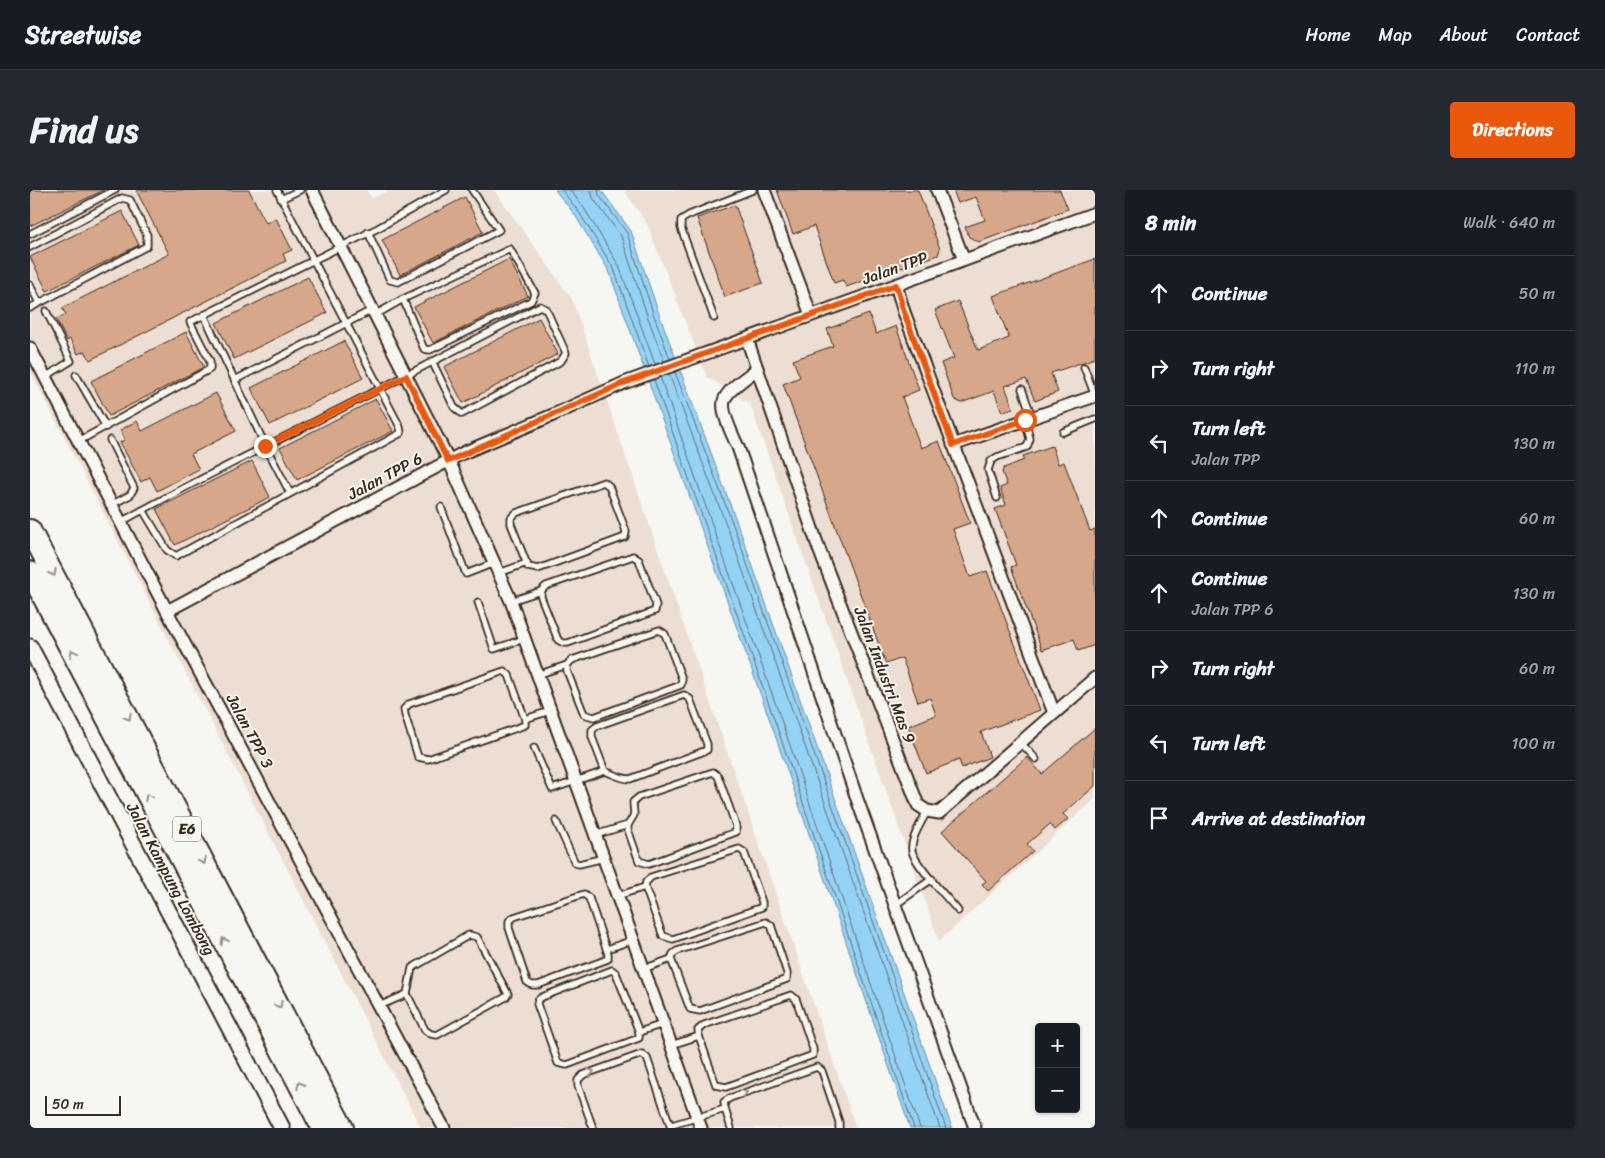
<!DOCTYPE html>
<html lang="en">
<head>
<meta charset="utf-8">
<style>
	:root { --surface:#171b24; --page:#242831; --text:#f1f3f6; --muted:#9ea1a6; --line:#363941; --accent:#ea580c }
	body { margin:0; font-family:Sriracha,sans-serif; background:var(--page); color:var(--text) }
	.controls { position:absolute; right:15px; bottom:15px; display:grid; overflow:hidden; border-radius:5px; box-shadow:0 1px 4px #0004 }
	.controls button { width:45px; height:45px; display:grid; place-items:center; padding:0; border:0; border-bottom:1px solid var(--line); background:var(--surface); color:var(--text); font:25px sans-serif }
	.scale { position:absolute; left:15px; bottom:12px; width:76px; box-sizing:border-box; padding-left:5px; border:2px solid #3b2a1e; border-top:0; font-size:14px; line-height:18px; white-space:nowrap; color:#3b2a1e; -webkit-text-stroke:4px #f6f6f2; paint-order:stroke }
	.stop { position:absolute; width:15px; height:15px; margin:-11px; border:4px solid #ea580c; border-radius:50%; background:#fff }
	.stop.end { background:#ea580c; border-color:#fff; box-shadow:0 1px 5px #0008 }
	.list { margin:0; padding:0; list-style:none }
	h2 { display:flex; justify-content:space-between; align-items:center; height:65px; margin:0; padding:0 20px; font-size:21px }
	h2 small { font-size:16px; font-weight:400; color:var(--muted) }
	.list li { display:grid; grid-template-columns:32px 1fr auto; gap:15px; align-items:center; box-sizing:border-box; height:75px; padding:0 20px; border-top:1px solid var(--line) }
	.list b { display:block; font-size:19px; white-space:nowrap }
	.list p { margin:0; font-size:16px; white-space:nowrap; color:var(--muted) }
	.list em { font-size:16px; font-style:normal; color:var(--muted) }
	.icon { flex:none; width:28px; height:28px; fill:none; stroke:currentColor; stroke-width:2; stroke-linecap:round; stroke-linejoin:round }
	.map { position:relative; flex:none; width:1065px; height:938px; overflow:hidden; border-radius:5px }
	header { display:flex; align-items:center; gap:30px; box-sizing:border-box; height:70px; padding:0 25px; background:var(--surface); border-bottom:1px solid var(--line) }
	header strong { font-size:24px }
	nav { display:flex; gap:28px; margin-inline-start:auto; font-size:18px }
	.intro { display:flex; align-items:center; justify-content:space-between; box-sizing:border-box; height:120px; padding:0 30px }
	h1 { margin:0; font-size:35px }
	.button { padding:12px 22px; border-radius:5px; background:var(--accent); color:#fff; font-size:18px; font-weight:700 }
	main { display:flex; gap:30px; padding:0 30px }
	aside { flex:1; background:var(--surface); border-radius:5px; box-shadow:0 1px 4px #0004 }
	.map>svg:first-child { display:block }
	.built { fill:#edded3 }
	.water { fill:#95d3f6; stroke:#718fa0 }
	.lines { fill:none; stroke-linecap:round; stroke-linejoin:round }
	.shore { stroke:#5f6e74; stroke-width:1 }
	.building { fill:#d7a78a; stroke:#3b2a1e }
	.lane-casing { stroke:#3b2a1e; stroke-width:9 }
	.street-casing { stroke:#3b2a1e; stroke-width:15 }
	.secondary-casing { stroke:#3b2a1e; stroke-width:19 }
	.highway-casing { stroke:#3b2a1e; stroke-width:24 }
	.lane { stroke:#f6f6f2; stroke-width:5.5 }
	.street { stroke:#f6f6f2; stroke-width:11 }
	.secondary { stroke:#f6f6f2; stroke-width:15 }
	.highway { stroke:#f6f6f2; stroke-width:20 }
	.oneway { stroke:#989088 }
	.route { stroke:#ea580c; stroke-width:6 }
	.labels { text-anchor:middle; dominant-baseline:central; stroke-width:4; stroke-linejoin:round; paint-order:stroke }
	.shield { fill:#f6f6f2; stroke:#73675e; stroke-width:1 }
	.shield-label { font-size:15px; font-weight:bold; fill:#3b2a1e }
	.street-label { font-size:16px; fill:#3b2a1e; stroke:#f6f6f2 }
</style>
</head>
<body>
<header>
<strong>Streetwise</strong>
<nav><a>Home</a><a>Map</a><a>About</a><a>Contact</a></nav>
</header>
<div class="intro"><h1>Find us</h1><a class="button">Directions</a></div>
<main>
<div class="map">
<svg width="1065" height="938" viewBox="0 0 1065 938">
	<rect width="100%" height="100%" fill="#f6f6f2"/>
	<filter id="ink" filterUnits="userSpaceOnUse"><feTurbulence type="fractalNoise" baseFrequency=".02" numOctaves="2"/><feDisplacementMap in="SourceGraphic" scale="10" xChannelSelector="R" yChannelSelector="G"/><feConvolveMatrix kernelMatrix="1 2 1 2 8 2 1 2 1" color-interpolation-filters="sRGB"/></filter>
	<g filter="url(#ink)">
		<g class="built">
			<path d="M0,0h336l6,8 19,-8h103l78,109 284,829h-435l-391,-757z"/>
			<path d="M594,0h471v609l-156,142 -189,-537 -43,-27 -60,-153z"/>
		</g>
		<path class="water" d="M525,0h46l30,41 27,80 84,225 210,592h-42l-137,-399 -164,-458 -34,-56z"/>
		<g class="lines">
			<g class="shore">
				<path d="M532,0l17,22 35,57 35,98"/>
				<path d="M540,0l14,18 35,58 36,98"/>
				<path d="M561,0l2,8 28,38 26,79 17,46"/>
				<path d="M568,0l1,5 28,38 26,80 17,46"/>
				<path d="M645,182l63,166 208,590"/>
				<path d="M639,184l63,166 208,588"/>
				<path d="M630,187l123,348 137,403"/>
				<path d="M624,190l123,347 137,401"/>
			</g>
		</g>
		<g class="building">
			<path d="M0,0h74l-74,36z"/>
			<path d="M106,0h113l17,33 10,-5 16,32 -9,4 3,7 -196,99 -5,-9 -7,3 -8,-15 -3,2 -11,-22 10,-4 -4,-7 107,-54z"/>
			<path d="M747,0h141l22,59 -2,6 -92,32 -3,-7 -9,3 -20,-57 -21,8z"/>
			<path d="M923,0h107l8,19 -89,33 -10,-5 -4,-10 20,-7 -9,-23 -18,6z"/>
			<path d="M435,7l18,35 -83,43 -18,-35z"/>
			<path d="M705,15l28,78 -38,14 -28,-79z"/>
			<path d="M92,21l17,34 -92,46 -17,-34z"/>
			<path d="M479,69l19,37 -95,47 -19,-36z"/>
			<path d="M1065,69v99l-44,15 7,19 -23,9 -9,-22 -21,7 8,22 -11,4 -8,-21 -33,12 -7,-4 -13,-36 13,-5 -19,-48 23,-9 20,49 31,-12 -16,-42z"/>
			<path d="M278,87l19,36 -93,46 -18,-36z"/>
			<path d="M839,124l7,20 20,-8 23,64 -17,7 19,51 18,-7 31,82 -17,6 17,48 17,-6 53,139 -59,22 9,25 -28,11 -3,-8 -33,13 -18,-47 28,-11 -6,-17 -12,4 -16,-44 -16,6 -103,-280 17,-7 -7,-17 40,-14 -6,-17z"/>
			<path d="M509,128l19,36 -95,49 -19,-36z"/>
			<path d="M156,142l18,35 -95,49 -18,-35z"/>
			<path d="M314,151l19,37 -93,47 -19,-37z"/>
			<path d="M186,203l20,38 -45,23 8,15 -42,22 -7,-14 -9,5 -21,-40 5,-2 -5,-10 17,-9 5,10z"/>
			<path d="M346,209l17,32 -96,49 -17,-32z"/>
			<path d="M1022,256l6,18 6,-2 26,69 5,-2v116l-17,6 -4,-12 -32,11 -31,-83 5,-2 -21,-56 11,-4 -6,-17 7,-3 -5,-13 2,-4 20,-8 -1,-4z"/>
			<path d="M222,271l18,36 -95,48 -19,-36z"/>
			<path d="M1065,538v58l-32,28 5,5 -13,11 -5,-6 -23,20 6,7 -45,40 -6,-7 4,-3 -44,-50 85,-74 15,17z"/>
		</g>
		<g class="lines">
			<defs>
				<g id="lane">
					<path d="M251,9l19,-9"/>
					<path d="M338,42l22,48 8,2 101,-52 -27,-40"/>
					<path d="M0,44l85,-44"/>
					<path d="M0,57l92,-49 8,2 17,35v11l-117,62"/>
					<path d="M0,95l9,18"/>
					<path d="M174,125l61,130 25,48"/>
					<path d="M345,125l28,-16 107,-50 25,44 -4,8 -101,49 -6,-1 -21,-50"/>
					<path d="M684,128l-33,-90v-8l8,-5 64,-25"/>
					<path d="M1054,177l11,29"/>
					<path d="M46,185l30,52"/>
					<path d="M15,187l26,-16 -25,-50"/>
					<path d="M205,190l137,-70"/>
					<path d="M992,199l10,28"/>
					<path d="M1033,242l32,-13"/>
					<path d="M80,250l24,48 -4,7 -19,10"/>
					<path d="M49,251l131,-72v-8l-20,-39 188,-94 68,-38"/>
					<path d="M574,292l5,4 17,45 -1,6 -87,32 -10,-2 -17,-43v-6l5,-5z"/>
					<path d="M967,308l-9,-28 3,-9 6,-4 30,-10 3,-8 -5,-19"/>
					<path d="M411,317l25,67 28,-11"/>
					<path d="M113,320l24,40 9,6 225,-123 -1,-6 -123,-237"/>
					<path d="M91,332c93,-52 189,-97 284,-146 45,-23 90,-47 135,-70l6,3 20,44 -5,8 -99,53 -8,-7 -22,-46"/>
					<path d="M603,366l6,4 17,45 -1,6 -87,32h-5l-5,-3 -17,-43v-6l5,-5z"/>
					<path d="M469,383l28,-10"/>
					<path d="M481,411l30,-10"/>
					<path d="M448,412l16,47 30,-10"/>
					<path d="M629,440l6,4 17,45 -1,6 -87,32 -10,-3 -17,-43v-6l5,-5z"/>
					<path d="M474,481l5,4 16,44v6l-97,34 -10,-2 -13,-42 -1,-6 5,-5z"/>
					<path d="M507,485l30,-10"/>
					<path d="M654,505l6,4 17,45v6l-77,29c-9,0 -17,-5 -25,-8l-13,-34v-7l5,-4z"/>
					<path d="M495,529l25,-8"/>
					<path d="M990,552l16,17"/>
					<path d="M504,558l18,41 53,-18"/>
					<path d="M683,582l5,4 18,50v6l-87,32 -10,-3 -11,-31v-5l6,-10 -1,-13 6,-5z"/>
					<path d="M897,621c-5,11 -17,28 -15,40 3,14 36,47 46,60"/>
					<path d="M526,631l19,42 4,1 25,-6"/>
					<path d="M565,645l33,-10"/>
					<path d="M709,659l5,3 18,50v5l-89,32 -10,-3 -18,-49 1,-5 5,-5z"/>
					<path d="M554,704l5,4 19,56v5l-70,26h-6l-5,-3 -18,-54v-7l5,-4z"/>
					<path d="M587,706l28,-9"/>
					<path d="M865,715l37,-26"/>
					<path d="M736,732l5,3 16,48v6l-87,32 -10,-2 -19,-50 2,-5 4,-3z"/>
					<path d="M439,745l8,2 31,57 -2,3 -69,38 -6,-1 -6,-4 -18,-36 5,-26z"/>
					<path d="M577,759l26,-9"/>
					<path d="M613,779l28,-10"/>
					<path d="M582,780l4,3 23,59v6l-72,27 -9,-2 -21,-59 1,-4 4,-3z"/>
					<path d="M761,805l5,4 17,50v6l-87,32 -10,-2 -17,-49 -1,-6 6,-5z"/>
					<path d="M349,816l28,-12"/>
					<path d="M609,842l24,-8"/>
					<path d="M641,855l28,-9"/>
					<path d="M642,935l53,-16"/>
					<path d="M563,938l-15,-42v-6l5,-5 59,-21 5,4 24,70"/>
					<path d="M701,938l-6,-19 -1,-7 6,-4 87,-31 5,4 17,51v6"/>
				</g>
				<g id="street">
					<path d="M282,0l137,271 62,140 190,527"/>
					<path d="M734,0l47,125"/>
					<path d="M907,0l27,70"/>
					<path d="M866,95l8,27 150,401"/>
					<path d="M717,149l72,210 99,256 9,6 12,2 156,-135"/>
					<path d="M0,158l137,263 277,517"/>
					<path d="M727,179c-10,8 -26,18 -32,29 -6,11 8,38 13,49l119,352 118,329"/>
					<path d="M923,255l142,-49"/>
					<path d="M137,421l296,-158 90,-38 71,-32 471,-170"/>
				</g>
				<path id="secondary" d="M0,457l252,481"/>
				<g id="highway">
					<path d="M0,340l313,598"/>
					<path d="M0,382l292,556"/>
				</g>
			</defs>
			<use href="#lane" class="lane-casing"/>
			<use href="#street" class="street-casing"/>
			<use href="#secondary" class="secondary-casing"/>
			<use href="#highway" class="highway-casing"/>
			<use href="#lane" class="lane"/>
			<use href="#street" class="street"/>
			<use href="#secondary" class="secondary"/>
			<use href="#highway" class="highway"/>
		</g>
		<defs><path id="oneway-chevron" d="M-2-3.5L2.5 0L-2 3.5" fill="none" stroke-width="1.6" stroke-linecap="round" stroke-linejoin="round" transform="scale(1.25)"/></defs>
		<g class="oneway">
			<use href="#oneway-chevron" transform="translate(23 383) rotate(62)"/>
			<use href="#oneway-chevron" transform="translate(43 463) rotate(-118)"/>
			<use href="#oneway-chevron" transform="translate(98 527) rotate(62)"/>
			<use href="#oneway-chevron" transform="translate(118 607) rotate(-118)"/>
			<use href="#oneway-chevron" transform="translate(173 671) rotate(62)"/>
			<use href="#oneway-chevron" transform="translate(194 751) rotate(-118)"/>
			<use href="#oneway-chevron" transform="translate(249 815) rotate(62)"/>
			<use href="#oneway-chevron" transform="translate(561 882) rotate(-20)"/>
			<use href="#oneway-chevron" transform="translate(270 895) rotate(-118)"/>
			<use href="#oneway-chevron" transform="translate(714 903) rotate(-19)"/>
		</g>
	</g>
	<g class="lines" filter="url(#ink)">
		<path class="route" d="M235,256l141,-70 42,85 176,-78 272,-98 8,27 49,133 72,-25"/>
	</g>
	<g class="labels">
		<rect class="shield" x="143" y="626.5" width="28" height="25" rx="4"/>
		<g class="shield-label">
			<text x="157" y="639">E6</text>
		</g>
		<g class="street-label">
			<text transform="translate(865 78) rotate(-20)">Jalan TPP</text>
			<text transform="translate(355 286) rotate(-28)">Jalan TPP 6</text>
			<text transform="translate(855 485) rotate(69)">Jalan Industri Mas 9</text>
			<text transform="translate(220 541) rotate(62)">Jalan TPP 3</text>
			<text transform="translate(141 689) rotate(62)">Jalan Kampung Lombong</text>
		</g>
	</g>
</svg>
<div class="controls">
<button>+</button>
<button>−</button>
</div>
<div class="scale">50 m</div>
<div class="stop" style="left:995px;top:230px"></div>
<div class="stop end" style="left:235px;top:256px"></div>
</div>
<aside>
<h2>8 min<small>Walk · 640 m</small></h2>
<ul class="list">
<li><svg class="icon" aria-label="ahead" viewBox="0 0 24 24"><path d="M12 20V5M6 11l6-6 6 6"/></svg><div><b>Continue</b></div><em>50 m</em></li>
<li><svg class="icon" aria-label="right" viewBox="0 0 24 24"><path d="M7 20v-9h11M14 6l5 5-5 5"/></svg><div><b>Turn right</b></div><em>110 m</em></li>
<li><svg class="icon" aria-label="left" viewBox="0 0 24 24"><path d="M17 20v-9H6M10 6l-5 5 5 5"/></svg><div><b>Turn left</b><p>Jalan TPP</p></div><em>130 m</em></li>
<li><svg class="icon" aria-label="ahead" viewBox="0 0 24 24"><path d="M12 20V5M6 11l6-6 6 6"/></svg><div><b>Continue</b></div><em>60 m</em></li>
<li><svg class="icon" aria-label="ahead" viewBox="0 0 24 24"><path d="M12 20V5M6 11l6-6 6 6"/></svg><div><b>Continue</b><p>Jalan TPP 6</p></div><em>130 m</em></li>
<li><svg class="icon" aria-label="right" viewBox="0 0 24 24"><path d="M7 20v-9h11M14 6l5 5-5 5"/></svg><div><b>Turn right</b></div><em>60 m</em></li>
<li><svg class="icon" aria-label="left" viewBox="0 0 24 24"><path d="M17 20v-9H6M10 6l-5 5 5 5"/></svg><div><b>Turn left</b></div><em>100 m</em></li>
<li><svg class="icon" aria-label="arrive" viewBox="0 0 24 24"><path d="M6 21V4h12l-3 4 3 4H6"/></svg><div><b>Arrive at destination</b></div></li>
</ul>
</aside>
</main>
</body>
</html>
